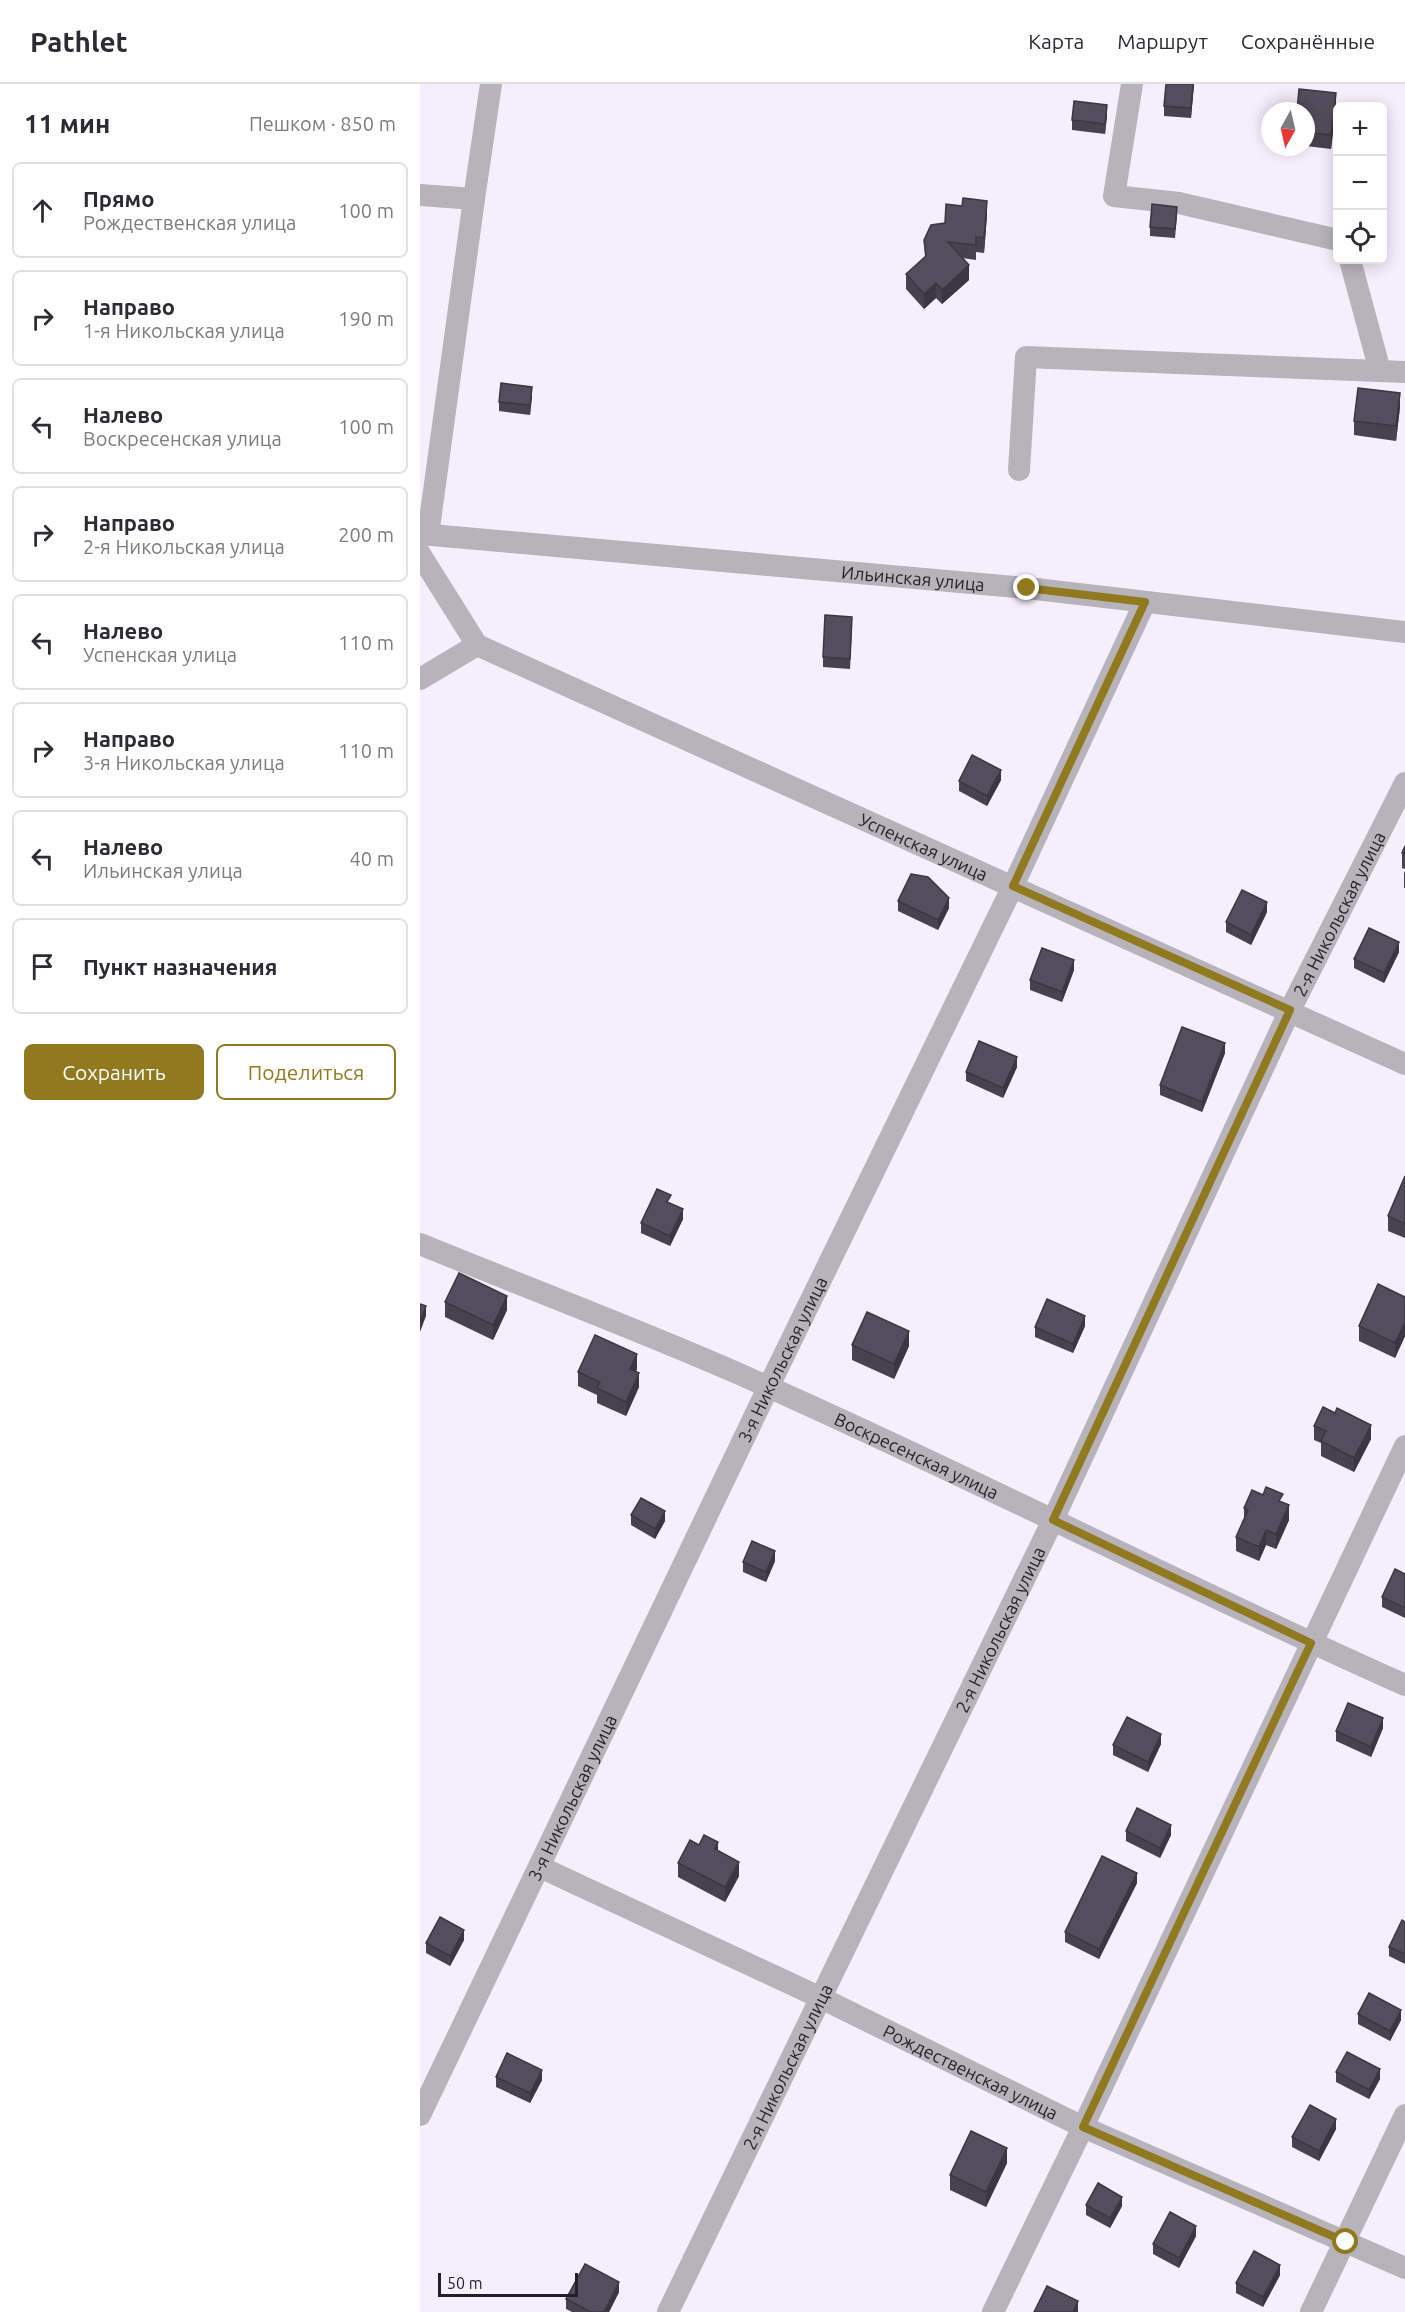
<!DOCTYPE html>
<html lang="ru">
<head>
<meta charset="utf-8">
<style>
	:root { --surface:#fff; --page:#f7f7f7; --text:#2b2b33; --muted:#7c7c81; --line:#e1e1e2; --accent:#90791f }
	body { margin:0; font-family:Ubuntu,sans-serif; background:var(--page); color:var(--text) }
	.controls { position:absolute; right:18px; top:18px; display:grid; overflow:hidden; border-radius:9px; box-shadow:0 3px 15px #0003 }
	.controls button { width:54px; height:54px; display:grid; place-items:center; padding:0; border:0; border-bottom:2px solid var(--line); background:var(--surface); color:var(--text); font:30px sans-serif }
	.compass { position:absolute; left:841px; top:18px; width:54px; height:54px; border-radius:50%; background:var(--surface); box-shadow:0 3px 15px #0003; rotate:188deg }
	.scale { position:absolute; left:18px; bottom:15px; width:140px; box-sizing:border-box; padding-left:6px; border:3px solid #221f26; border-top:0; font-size:16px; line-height:21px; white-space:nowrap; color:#221f26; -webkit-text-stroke:4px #f4eefd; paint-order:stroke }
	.stop { position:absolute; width:18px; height:18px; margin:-14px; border:4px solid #90791f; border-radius:50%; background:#fff }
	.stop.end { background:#90791f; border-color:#fff; box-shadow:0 2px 6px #0008 }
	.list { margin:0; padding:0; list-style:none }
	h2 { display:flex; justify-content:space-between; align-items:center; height:78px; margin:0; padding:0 24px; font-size:26px }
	h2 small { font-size:20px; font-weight:400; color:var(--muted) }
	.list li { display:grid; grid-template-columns:39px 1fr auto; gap:18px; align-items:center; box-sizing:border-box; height:96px; margin:0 12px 12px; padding:0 12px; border:2px solid var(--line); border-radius:9px }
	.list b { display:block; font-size:22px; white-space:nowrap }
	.list p { margin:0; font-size:20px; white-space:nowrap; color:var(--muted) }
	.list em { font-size:20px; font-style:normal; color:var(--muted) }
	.actions { display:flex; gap:12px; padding:18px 24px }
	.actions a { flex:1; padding:14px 0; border:2px solid var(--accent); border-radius:9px; text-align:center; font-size:21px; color:var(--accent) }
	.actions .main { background:var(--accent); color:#fff }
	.icon { flex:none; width:33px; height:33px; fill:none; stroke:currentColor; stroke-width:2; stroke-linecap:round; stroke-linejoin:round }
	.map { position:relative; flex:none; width:985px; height:2228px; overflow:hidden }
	header { display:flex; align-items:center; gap:36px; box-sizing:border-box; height:84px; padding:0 30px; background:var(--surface); border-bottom:2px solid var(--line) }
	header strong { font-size:28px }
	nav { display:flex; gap:33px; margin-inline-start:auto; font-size:21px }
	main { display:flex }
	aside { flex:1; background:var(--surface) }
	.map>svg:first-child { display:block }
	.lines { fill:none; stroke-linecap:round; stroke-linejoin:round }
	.minor { stroke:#b6b3bb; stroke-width:22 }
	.wall { fill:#484250 }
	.shaded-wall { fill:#3b3641 }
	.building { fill:#544d5d; stroke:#3b3641; stroke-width:1.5 }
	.route { stroke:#90791f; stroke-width:8 }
	.labels { text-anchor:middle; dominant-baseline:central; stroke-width:6; stroke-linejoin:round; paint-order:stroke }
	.street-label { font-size:18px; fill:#221f26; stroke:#f4eefd }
</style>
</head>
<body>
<header>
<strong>Pathlet</strong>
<nav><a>Карта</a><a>Маршрут</a><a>Сохранённые</a></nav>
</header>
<main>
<aside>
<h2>11 мин<small>Пешком · 850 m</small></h2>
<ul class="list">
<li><svg class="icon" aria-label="ahead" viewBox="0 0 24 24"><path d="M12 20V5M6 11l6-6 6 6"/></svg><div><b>Прямо</b><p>Рождественская улица</p></div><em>100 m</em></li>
<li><svg class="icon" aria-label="right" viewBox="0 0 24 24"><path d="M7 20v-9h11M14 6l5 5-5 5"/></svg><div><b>Направо</b><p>1-я Никольская улица</p></div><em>190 m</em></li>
<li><svg class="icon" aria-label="left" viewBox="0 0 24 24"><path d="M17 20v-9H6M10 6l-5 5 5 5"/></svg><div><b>Налево</b><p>Воскресенская улица</p></div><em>100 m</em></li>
<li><svg class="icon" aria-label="right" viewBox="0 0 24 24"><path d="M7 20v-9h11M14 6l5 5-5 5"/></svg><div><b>Направо</b><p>2-я Никольская улица</p></div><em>200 m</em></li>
<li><svg class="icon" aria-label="left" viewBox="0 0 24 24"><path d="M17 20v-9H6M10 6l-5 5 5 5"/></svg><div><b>Налево</b><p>Успенская улица</p></div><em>110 m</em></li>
<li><svg class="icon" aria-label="right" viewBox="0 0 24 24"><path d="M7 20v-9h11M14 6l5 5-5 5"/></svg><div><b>Направо</b><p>3-я Никольская улица</p></div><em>110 m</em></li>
<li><svg class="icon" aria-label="left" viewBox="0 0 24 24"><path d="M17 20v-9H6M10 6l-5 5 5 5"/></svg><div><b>Налево</b><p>Ильинская улица</p></div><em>40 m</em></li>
<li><svg class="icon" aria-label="arrive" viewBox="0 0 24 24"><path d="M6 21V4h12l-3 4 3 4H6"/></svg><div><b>Пункт назначения</b></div></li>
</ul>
<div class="actions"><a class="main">Сохранить</a><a>Поделиться</a></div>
</aside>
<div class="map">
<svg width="985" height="2228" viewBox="0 0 985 2228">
	<rect width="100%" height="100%" fill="#f4eefd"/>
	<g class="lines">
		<g class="minor">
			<path d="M712,0l-18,112 65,7 159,37"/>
			<path d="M0,111l54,4 -46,336"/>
			<path d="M54,115l17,-115"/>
			<path d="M930,176l30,111"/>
			<path d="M599,386l7,-113 379,15"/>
			<path id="s1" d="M0,450l607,54 378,44"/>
			<path d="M0,470l57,91"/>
			<path id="s2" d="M57,561l928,419"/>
			<path d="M0,595l57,-34"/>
			<path id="s3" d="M0,1160c105,43 212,83 317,129 225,99 443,212 668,312"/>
			<path id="s4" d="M120,1783l279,130 264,130 322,141"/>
			<path id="s5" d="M0,2031l348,-727 245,-502 132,-284"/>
			<path id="s6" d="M248,2228l385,-792 237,-510 115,-227"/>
			<path d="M573,2228l90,-185 322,-681"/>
			<path d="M891,2228l94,-197"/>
		</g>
	</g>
	<g class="wall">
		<path d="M774,0l-3,34 -27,-2v-10z"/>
		<path d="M916,24l-5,41 -25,-3v-35z"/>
		<path d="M687,31l-2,19 -33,-4v-10z"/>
		<path d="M567,131l-3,38 -8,-1v8l-14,-2 7,22 -27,24 -6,-6 -12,11 -18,-20v-15l19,-16 -1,-18 21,-17z"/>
		<path d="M757,132l-2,22 -25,-2v-9z"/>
		<path d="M112,312l-2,19 -31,-4v-9z"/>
		<path d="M980,323l-4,34 -42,-6v-14z"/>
		<path d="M432,543l-2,42 -27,-2v-10z"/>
		<path d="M581,696l-14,26 -28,-15v-10z"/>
		<path d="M985,762v23l-3,-1v-15z"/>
		<path d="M985,787v17h-1v-15z"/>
		<path d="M478,817l51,7 -11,22 -40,-19z"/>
		<path d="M847,828l-16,33 -25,-13v-10z"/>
		<path d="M979,868l-15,31 -30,-15v-9z"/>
		<path d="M654,886l-12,32 -32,-12v-10z"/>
		<path d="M805,969l-23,59 -42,-17v-10z"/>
		<path d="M597,983l-14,31 -37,-17v-9z"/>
		<path d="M985,1092v62l-17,-7v-15z"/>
		<path d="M251,1119l12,16 -13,27 -29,-13v-10z"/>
		<path d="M985,1213v39l-10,22 -36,-17v-15z"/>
		<path d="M25,1218l62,8 -14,30 -48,-23z"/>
		<path d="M665,1242l-12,27 -38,-16v-10z"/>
		<path d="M432,1261l57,1 -15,33 -42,-19z"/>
		<path d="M217,1285l-1,2 3,16 -13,29 -29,-13v-8l-19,-9v-14z"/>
		<path d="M894,1342l57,13 -17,33 -33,-16v-13l-7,-3z"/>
		<path d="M863,1418l6,18 -13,29 -10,-4 -7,16 -23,-10v-14l8,-18v-11z"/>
		<path d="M211,1431l34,6 -10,18 -24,-14z"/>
		<path d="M355,1477l-9,21 -23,-10v-10z"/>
		<path d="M985,1490v44l-23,-11v-10z"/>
		<path d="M963,1644l-12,29 -35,-16v-10z"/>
		<path d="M741,1660l-13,28 -35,-17v-10z"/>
		<path d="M706,1747l45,4 -11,23 -34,-17z"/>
		<path d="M279,1761l19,6 21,25 -14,26 -47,-25v-14z"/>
		<path d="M717,1799l-38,76 -34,-17v-10z"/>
		<path d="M985,1838v42l-16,-8v-9z"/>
		<path d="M44,1856l-14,26 -24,-13v-10z"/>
		<path d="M938,1930l43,6 -11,21 -32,-17z"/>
		<path d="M916,1988l44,7 -11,20 -33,-17z"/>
		<path d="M76,1993l46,3 -12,23 -34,-16z"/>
		<path d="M916,2045l-17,32 -27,-14v-10z"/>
		<path d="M587,2079l-21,44 -36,-17v-15z"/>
		<path d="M666,2121l36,1 -12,22 -24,-13z"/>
		<path d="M776,2152l-17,32 -26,-14v-10z"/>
		<path d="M860,2191l-17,32 -27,-14v-10z"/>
		<path d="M199,2208l-10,20h-37l-6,-3v-10z"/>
	</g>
	<g class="shaded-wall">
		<path d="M773,0h1l-3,34v-10z"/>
		<path d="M916,9v15l-5,41v-14z"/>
		<path d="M687,21v10l-2,19v-10z"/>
		<path d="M567,117v14l-3,38v-15z"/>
		<path d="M549,181v15l-27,24v-14z"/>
		<path d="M516,199v15l-12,11v-15z"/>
		<path d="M112,303v9l-2,19v-10z"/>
		<path d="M980,309v14l-4,34v-15z"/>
		<path d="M581,686v10l-14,26v-10z"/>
		<path d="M529,814v10l-11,22v-10z"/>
		<path d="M847,818v10l-16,33v-10z"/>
		<path d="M979,858v10l-15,31v-10z"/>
		<path d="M654,876v10l-12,32v-10z"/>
		<path d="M805,959v10l-23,59v-10z"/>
		<path d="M597,973v10l-14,31v-10z"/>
		<path d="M263,1125v10l-13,27v-10z"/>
		<path d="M87,1212v14l-14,30v-15z"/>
		<path d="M6,1222v10l-6,16v-10z"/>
		<path d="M665,1232v10l-12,27v-9z"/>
		<path d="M985,1238v14l-10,22v-15z"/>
		<path d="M489,1247v15l-15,33v-15z"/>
		<path d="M217,1270v15l-7,14v-14z"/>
		<path d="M219,1289v14l-13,29v-14z"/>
		<path d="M951,1341v14l-17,33v-14z"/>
		<path d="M869,1421v15l-13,29v-15z"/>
		<path d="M245,1427v10l-10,18v-10z"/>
		<path d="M846,1446v15l-7,16v-14z"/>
		<path d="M355,1467v10l-9,21v-10z"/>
		<path d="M963,1634v10l-12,29v-10z"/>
		<path d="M741,1650v10l-13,28v-10z"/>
		<path d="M751,1741v10l-11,23v-10z"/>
		<path d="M298,1758v15l-3,-8z"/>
		<path d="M319,1778v14l-14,26v-15z"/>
		<path d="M717,1789v10l-38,76v-10z"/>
		<path d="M44,1846v10l-14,26v-10z"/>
		<path d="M981,1926v10l-11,21v-10z"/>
		<path d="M960,1985v10l-11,20v-9z"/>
		<path d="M122,1986v10l-12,23v-10z"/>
		<path d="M916,2035v10l-17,32v-10z"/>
		<path d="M587,2064v15l-21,44v-15z"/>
		<path d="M702,2113v9l-12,22v-10z"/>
		<path d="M776,2142v10l-17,32v-10z"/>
		<path d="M860,2181v10l-17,32v-10z"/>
		<path d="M199,2198v10l-10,20h-5z"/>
		<path d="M658,2217v11h-5z"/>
	</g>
	<g class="building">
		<path d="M746,0h27l-2,24 -27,-2z"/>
		<path d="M879,5l37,4 -5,42 -25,-3v-21h-9z"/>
		<path d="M654,17l33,4 -2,19 -33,-4z"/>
		<path d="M543,114l24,3 -3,37 -8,-1v8l-28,-3 21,23 -27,25 -6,-7 -12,11 -18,-20 20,-18 -2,-16 7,-15 14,-2 1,-19 16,2z"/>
		<path d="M732,120l25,3 -2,22 -25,-2z"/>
		<path d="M81,299l31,4 -2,18 -31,-3z"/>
		<path d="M938,304l42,5 -4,33 -42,-5z"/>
		<path d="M405,531l27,2 -2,42 -27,-2z"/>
		<path d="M552,671l29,15 -14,26 -28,-15z"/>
		<path d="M985,762v9l-3,-2z"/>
		<path d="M491,790l17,3 21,21 -11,22 -40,-19z"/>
		<path d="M822,806l25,12 -16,33 -25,-13z"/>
		<path d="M949,844l30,14 -15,31 -30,-14z"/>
		<path d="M622,864l32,12 -12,32 -32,-12z"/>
		<path d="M762,943l43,16 -23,59 -42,-17z"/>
		<path d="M559,957l38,16 -14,31 -37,-16z"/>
		<path d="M985,1092v48l-17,-8z"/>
		<path d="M237,1105l14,6 -4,7 16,7 -13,27 -29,-13z"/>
		<path d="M39,1189l48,23 -14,29 -48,-23z"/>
		<path d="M958,1200l27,13v25l-10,21 -36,-17z"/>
		<path d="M627,1215l38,17 -12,28 -38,-17z"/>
		<path d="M0,1220l6,2 -6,16z"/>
		<path d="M447,1228l42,19 -15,33 -42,-19z"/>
		<path d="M175,1251l42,19 -7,15 9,4 -13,29 -29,-14 3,-6 -22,-10z"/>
		<path d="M903,1323l12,6 2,-5 34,17 -17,33 -33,-17 5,-10 -12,-5z"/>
		<path d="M846,1403l17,7 -4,7 10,4 -13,29 -10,-4 -7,17 -23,-10 12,-27 -4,-2 8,-18 11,5z"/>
		<path d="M221,1414l24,13 -10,18 -24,-14z"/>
		<path d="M332,1457l23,10 -9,21 -23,-10z"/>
		<path d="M975,1485l10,5v34l-23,-11z"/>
		<path d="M928,1619l35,15 -12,29 -35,-16z"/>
		<path d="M707,1633l34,17 -13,28 -35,-17z"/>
		<path d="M717,1724l34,17 -11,23 -34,-17z"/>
		<path d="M284,1751l14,7 -3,7 24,13 -14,25 -47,-24 12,-23 9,5z"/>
		<path d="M682,1772l35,17 -38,76 -34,-17z"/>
		<path d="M20,1833l24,13 -14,26 -24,-13z"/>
		<path d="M982,1836l3,2v32l-16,-7z"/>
		<path d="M949,1909l32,17 -11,21 -32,-17z"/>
		<path d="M927,1968l33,17 -11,21 -33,-18z"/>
		<path d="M87,1969l35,17 -12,23 -34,-16z"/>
		<path d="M890,2021l26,14 -17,32 -27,-14z"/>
		<path d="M551,2047l36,17 -21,44 -36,-17z"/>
		<path d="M678,2099l24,14 -12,21 -24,-13z"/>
		<path d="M750,2128l26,14 -17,32 -26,-14z"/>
		<path d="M834,2167l26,14 -17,32 -27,-14z"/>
		<path d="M165,2180l34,18 -15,30h-13l-25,-13z"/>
		<path d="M627,2202l31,15 -5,11h-39z"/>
	</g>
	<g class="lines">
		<path class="route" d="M607,504l118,14 -132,284 277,124 -237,510 258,123 -228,484 263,115"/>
	</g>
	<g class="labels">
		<g class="street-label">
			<text stroke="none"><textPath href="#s1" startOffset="495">Ильинская улица</textPath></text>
			<text stroke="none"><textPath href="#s2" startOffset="490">Успенская улица</textPath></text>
			<text stroke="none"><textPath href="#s6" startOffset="1551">2-я Никольская улица</textPath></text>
			<text stroke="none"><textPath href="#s5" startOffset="838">3-я Никольская улица</textPath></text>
			<text stroke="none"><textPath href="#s3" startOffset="540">Воскресенская улица</textPath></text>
			<text stroke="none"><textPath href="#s6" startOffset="759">2-я Никольская улица</textPath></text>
			<text stroke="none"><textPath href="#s5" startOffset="352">3-я Никольская улица</textPath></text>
			<text stroke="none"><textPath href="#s6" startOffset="273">2-я Никольская улица</textPath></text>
			<text stroke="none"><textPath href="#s4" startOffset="477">Рождественская улица</textPath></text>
		</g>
	</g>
</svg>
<div class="controls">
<button>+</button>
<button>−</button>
<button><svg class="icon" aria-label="locate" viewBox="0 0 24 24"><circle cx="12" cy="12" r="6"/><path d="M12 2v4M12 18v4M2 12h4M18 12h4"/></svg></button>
</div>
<svg class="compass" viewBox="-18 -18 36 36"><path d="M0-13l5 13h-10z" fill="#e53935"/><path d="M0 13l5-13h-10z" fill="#7c7c81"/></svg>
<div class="scale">50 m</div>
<div class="stop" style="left:926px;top:2158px"></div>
<div class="stop end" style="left:607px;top:504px"></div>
</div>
</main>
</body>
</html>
